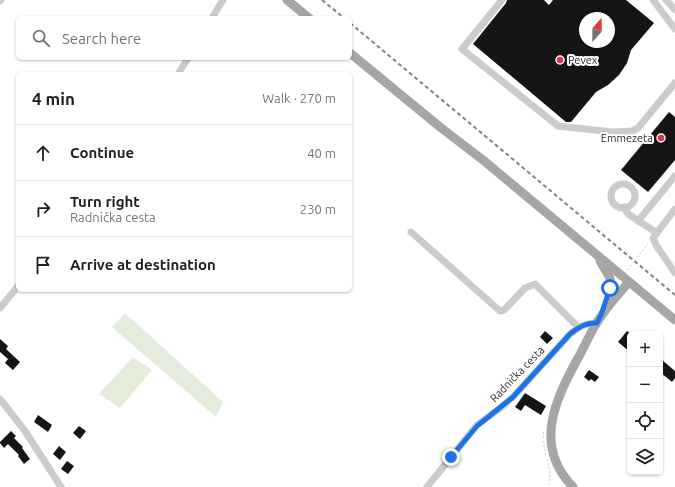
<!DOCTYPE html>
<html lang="en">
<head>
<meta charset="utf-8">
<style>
	:root { --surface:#fff; --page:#f6f6f6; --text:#202124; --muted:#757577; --line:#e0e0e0 }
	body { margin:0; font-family:Ubuntu,sans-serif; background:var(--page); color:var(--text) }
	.controls { position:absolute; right:12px; bottom:12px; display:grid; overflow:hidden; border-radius:6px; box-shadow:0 1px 3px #0004 }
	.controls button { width:36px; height:36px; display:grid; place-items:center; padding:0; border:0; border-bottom:1px solid var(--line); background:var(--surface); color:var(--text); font:20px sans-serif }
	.compass { position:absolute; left:579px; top:12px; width:36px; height:36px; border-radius:50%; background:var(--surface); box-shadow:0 1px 3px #0004; rotate:21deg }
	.stop { position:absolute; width:12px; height:12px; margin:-9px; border:3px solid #1a73e8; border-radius:50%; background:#fff }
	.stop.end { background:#1a73e8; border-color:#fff; box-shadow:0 1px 4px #0008 }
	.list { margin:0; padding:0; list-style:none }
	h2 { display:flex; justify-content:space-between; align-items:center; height:52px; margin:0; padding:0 16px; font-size:17px }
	h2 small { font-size:13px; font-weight:400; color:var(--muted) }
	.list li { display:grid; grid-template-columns:26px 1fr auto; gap:12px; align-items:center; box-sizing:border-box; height:56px; padding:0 16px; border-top:1px solid var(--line) }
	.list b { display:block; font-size:15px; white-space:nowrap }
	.list p { margin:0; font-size:13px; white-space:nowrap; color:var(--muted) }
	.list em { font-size:13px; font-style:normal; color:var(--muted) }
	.icon { flex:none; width:22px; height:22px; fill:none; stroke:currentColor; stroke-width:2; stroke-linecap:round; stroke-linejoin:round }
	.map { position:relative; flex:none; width:675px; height:487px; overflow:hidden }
	.search { position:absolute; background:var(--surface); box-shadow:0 1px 3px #0004; left:16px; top:16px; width:336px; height:44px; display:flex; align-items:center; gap:10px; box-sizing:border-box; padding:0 14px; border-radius:6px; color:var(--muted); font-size:15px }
	.panel { position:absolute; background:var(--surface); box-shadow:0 1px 3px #0004; left:16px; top:72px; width:336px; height:220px; border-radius:6px }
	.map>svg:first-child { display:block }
	.green { fill:#e5ecdc }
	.building { fill:#151515; fill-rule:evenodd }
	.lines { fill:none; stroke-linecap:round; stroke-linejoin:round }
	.path { stroke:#cbcbcb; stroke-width:1; stroke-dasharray:2 2; stroke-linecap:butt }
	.minor { stroke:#cbcbcb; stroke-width:7 }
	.major { stroke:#a6a6a6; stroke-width:9 }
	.rail { stroke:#838383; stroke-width:2; stroke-dasharray:4 3; stroke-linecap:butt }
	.route { stroke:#1a73e8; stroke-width:5 }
	.poi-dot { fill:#e53049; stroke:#fff; stroke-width:1.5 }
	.labels { text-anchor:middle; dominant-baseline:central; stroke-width:4; stroke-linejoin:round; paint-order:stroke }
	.poi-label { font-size:11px; fill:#2e2e2e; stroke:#fff; text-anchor:start }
	.street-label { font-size:11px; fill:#2e2e2e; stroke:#fff }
</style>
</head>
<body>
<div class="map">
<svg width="675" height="487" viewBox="0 0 675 487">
	<rect width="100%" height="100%" fill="#fff"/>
	<g class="green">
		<path d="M125,313l98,89 -7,15 -104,-90z"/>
		<path d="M133,357l19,13 -32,38 -21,-14z"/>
	</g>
	<g class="building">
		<path d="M507,0h37l5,5 4,-5h73l28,23 -23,27 -4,13 -8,12 -11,10 -12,7 -25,30h-5l-93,-78 33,-41zM585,18h24v24h-24z"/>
		<path d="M669,112l6,5v43l-27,32 -27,-22z"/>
		<path d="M545,331l8,7 -6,6 -7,-7z"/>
		<path d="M627,331l3,2v19l-12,-10z"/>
		<path d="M0,339l8,7 -2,3 14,13 -7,8 -8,-7 3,-4 -8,-7z"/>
		<path d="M662,360l13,11v7l-3,4 -12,-10v-10z"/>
		<path d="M589,370l10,7 -4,5 -4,-3 -2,2 -5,-4z"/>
		<path d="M525,393l21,13 -5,9 -16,-10 -4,6 -6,-4z"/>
		<path d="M38,415l14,10 -4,7 -14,-10z"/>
		<path d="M79,426l7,5 -6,8 -7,-6z"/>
		<path d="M11,431l5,5 -2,2 9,9 -1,1 8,11 -6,5 -6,-8 1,-1 -11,-11 -4,4 -4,-5v-1z"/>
		<path d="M59,446l7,6 -6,8 -7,-6z"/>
		<path d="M67,461l7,5 -6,8 -7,-5z"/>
	</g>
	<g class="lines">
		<g class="path">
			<path d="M628,270l6,-9 14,-17"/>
			<path d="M543,438l1,-8"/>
			<path d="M543,441l3,15"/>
			<path d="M547,459l3,13 -1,15"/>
		</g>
		<g class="minor">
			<path d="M502,0l-40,49 96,77 54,6 20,-1 6,-3 37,-45"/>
			<path d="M653,0l22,29"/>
			<path d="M666,0l9,10"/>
			<path d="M0,1l1,-1"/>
			<path d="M212,18l11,-18"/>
			<path d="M178,74l10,-16"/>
			<circle cx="623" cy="196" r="12"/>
			<path d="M624,207l4,7 29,19"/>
			<path d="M675,209l-22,29 3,7 19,28"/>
			<path d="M638,221l37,-45"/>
			<path d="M411,232l89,79 4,-1 21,-22 10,-4 43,43"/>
			<path d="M0,308l18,-22"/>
			<path d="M0,399l25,32 36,56"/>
			<path d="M427,487l50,-62 22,-16 14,-12 57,-63c8,-7 16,-12 27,-11"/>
		</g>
		<g class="major">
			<path d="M287,0l22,18"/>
			<path d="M350,53l90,74 43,33 192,160"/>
			<path d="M600,261l10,17v10"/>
			<path d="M573,487c-40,-41 -18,-87 5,-129 8,-14 14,-30 24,-43 8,-12 18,-23 27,-33"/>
		</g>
		<g class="rail">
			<path d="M322,0l22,18"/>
			<path d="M350,23l325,272"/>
		</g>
	</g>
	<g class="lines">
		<path class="route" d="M451,457l26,-31 36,-29 57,-63c8,-7 16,-12 27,-11l4,-8 9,-27"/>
	</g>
	<g class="poi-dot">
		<circle cx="560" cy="60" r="4"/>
		<circle cx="661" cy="138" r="4"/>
	</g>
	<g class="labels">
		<g class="poi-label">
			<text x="568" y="60">Pevex</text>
			<text x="653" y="138" text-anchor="end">Emmezeta</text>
		</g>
		<g class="street-label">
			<text transform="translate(517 374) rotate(-46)">Radnička cesta</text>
		</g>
	</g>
</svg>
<div class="controls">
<button>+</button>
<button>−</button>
<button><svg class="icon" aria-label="locate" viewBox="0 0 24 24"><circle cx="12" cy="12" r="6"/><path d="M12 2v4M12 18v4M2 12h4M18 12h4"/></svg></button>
<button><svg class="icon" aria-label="layers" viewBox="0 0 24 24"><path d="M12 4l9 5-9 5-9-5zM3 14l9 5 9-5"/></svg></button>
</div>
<svg class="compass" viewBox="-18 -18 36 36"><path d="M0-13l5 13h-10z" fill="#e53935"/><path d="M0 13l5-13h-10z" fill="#757577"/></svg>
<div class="stop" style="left:610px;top:288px"></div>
<div class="stop end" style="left:451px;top:457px"></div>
<div class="search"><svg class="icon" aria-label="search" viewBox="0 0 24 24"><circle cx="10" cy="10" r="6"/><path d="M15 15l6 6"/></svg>Search here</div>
<section class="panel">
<h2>4 min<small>Walk · 270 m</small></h2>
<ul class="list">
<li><svg class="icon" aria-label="ahead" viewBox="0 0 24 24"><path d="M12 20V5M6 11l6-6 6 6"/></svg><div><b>Continue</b></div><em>40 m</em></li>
<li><svg class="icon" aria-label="right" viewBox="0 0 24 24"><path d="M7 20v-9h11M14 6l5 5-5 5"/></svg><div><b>Turn right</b><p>Radnička cesta</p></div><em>230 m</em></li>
<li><svg class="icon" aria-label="arrive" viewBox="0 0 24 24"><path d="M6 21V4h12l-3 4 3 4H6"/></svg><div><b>Arrive at destination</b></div></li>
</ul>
</section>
</div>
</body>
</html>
